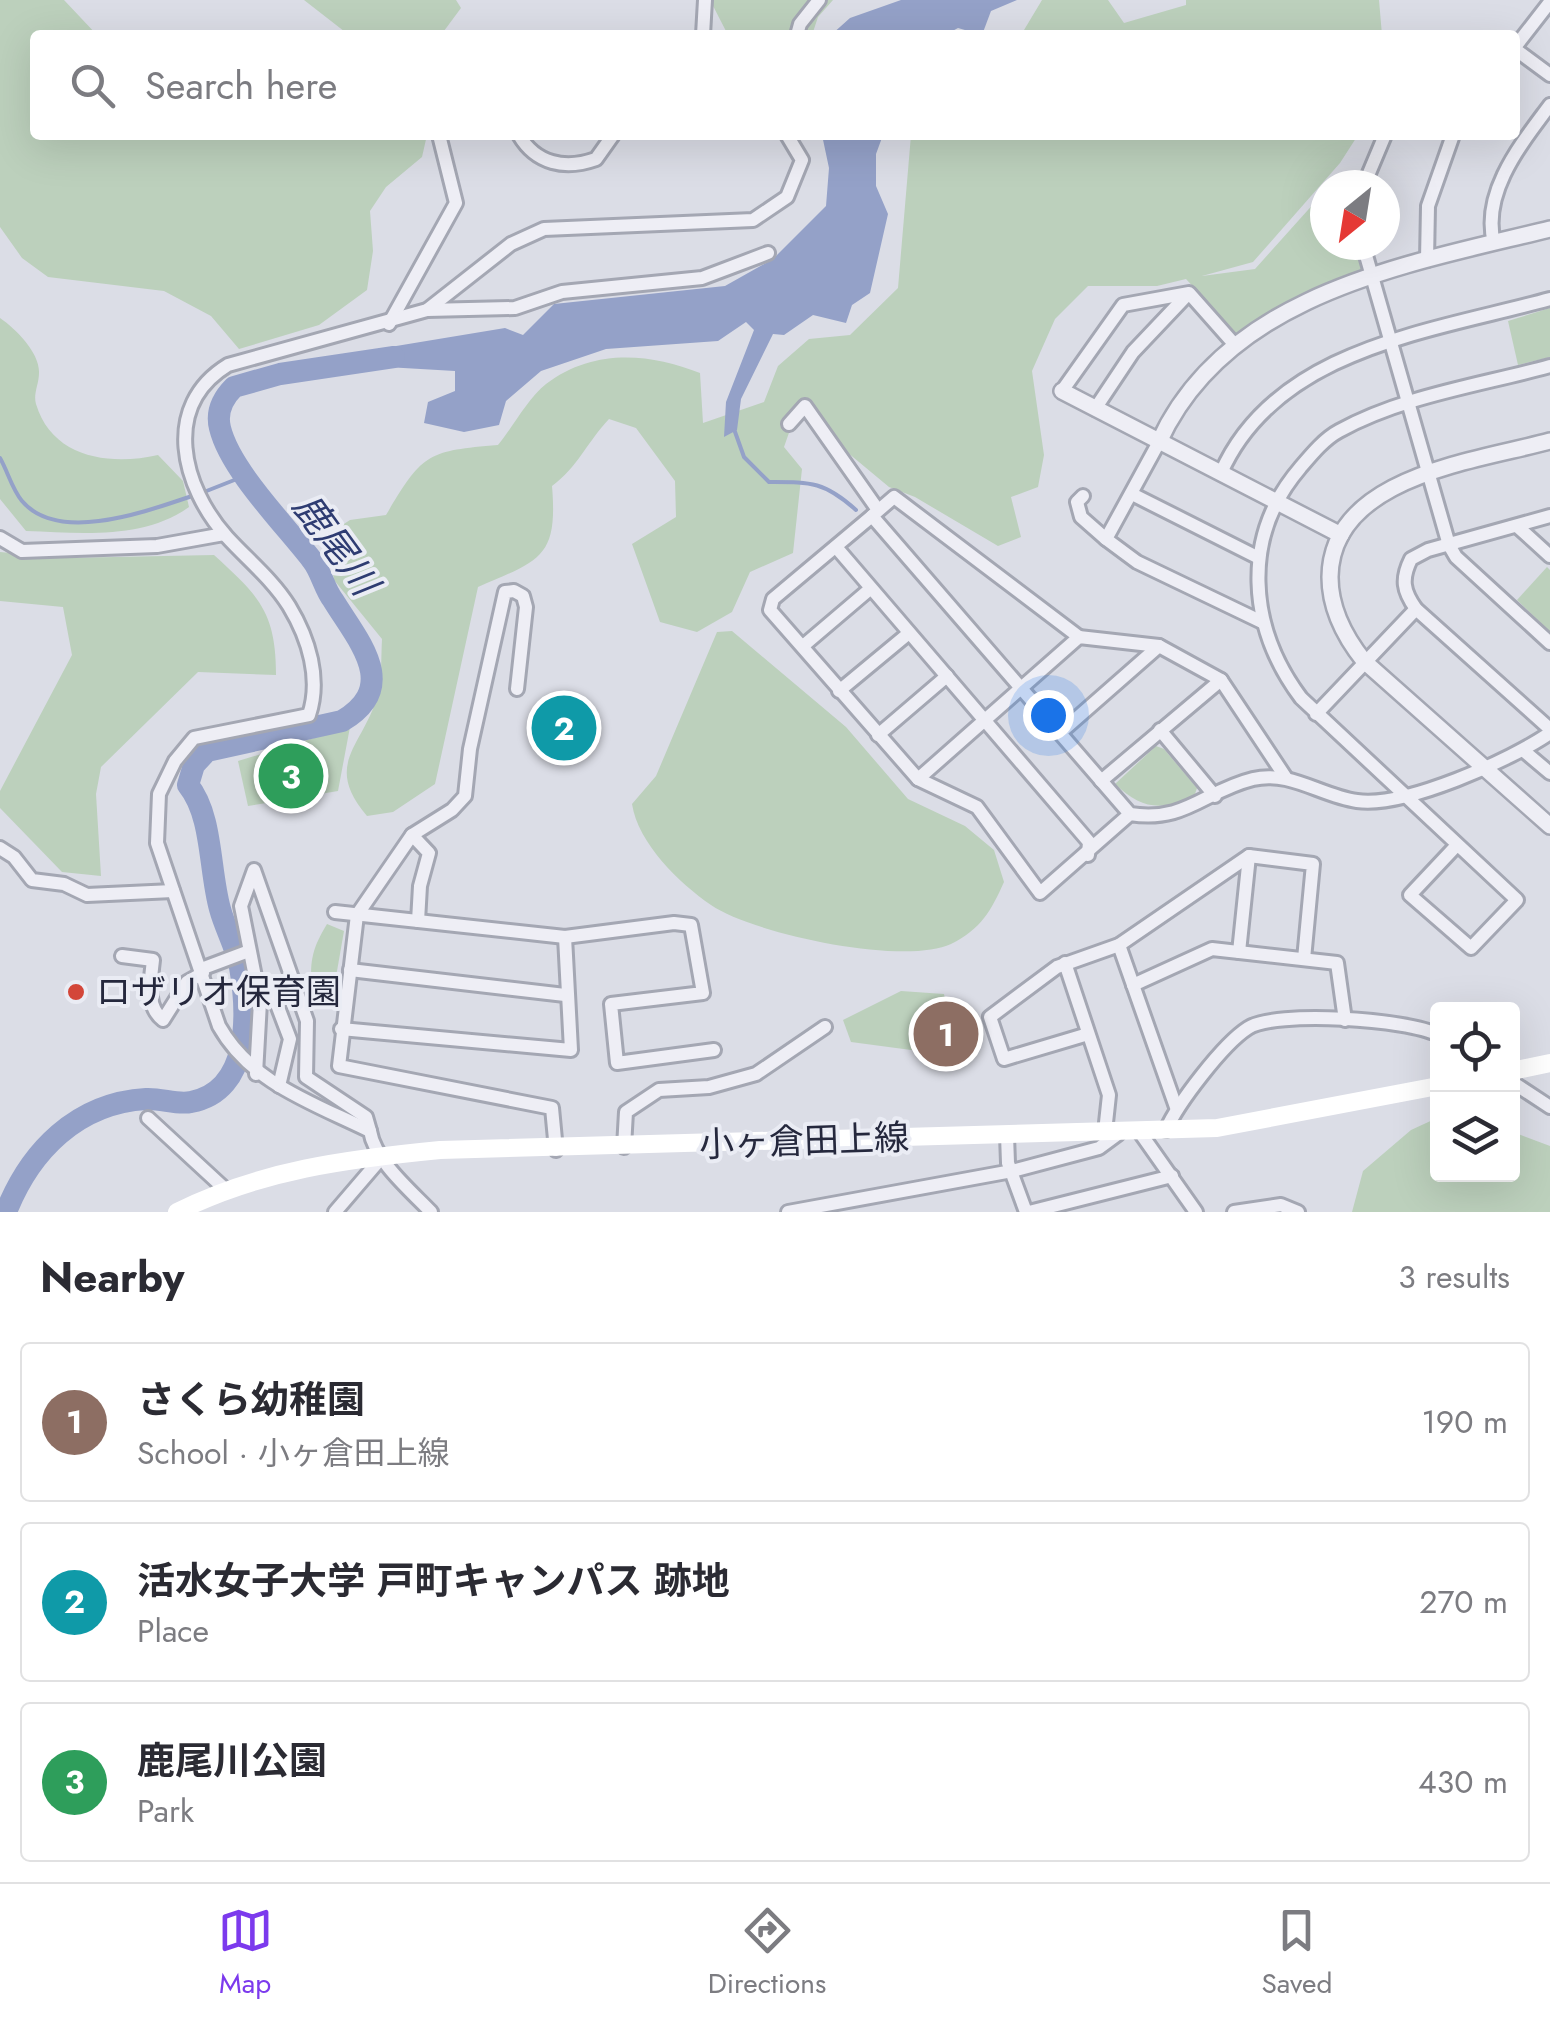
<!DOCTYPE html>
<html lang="en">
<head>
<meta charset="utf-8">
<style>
	:root { --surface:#fff; --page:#f2f2f3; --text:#2b2b33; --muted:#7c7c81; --line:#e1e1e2; --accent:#7c3aed }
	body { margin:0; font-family:Jost,"Noto Sans JP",sans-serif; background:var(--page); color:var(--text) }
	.controls { position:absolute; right:30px; bottom:30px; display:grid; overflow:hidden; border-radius:10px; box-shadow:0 10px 40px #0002 }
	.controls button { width:90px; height:90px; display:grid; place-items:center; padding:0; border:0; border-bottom:2px solid var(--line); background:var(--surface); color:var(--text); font:50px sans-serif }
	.compass { position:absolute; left:1310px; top:170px; width:90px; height:90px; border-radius:50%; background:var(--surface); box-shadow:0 10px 40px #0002; rotate:210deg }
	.you { position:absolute; left:1048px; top:715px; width:35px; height:35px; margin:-25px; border:8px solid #fff; border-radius:50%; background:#1a73e8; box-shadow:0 0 0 15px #1a73e833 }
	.badge { display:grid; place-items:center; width:65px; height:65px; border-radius:50%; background:var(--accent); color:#fff; font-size:32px; font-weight:700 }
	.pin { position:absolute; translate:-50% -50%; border:5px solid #fff; box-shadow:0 2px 10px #0006 }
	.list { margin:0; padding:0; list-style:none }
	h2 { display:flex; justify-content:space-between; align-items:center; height:130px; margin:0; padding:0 40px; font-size:42px }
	h2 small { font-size:32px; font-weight:400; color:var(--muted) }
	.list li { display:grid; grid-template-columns:65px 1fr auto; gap:30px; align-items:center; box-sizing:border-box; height:160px; margin:0 20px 20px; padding:0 20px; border:2px solid var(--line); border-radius:10px }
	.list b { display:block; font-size:38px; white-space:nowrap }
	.list p { margin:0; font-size:32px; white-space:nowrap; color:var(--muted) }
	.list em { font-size:32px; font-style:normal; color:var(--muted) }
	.icon { flex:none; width:55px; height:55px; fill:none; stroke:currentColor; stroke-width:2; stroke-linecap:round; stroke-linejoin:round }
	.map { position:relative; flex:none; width:1550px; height:1212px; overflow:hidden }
	.search { position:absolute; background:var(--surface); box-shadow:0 10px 40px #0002; left:30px; right:30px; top:30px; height:110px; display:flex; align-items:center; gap:25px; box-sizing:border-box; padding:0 35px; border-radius:10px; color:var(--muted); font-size:38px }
	.sheet { height:670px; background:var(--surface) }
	nav { display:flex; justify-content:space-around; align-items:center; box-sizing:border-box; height:140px; border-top:2px solid var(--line); background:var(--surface); font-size:28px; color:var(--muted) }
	nav a { display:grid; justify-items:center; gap:5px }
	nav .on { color:var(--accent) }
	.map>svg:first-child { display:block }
	.green { fill:#bcd0bc }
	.water { fill:#94a1c8 }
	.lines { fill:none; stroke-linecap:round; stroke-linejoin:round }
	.stream { stroke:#94a1c8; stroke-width:4 }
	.river { stroke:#94a1c8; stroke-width:22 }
	.minor-casing { stroke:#a4a7b3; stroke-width:18 }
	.tertiary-casing { stroke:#a4a7b3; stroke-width:20 }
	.minor { stroke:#eeeef5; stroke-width:12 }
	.tertiary { stroke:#eeeef5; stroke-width:15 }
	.secondary { stroke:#fff; stroke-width:18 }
	.poi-dot { fill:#d34639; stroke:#eaecf4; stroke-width:4 }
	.labels { text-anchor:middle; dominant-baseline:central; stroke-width:8; stroke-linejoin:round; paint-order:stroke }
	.poi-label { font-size:35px; fill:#25283d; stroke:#eaecf4; text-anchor:start }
	.street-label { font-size:35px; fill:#25283d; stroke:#eaecf4 }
	.water-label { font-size:38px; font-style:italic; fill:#2e3c72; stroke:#eaecf4 }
</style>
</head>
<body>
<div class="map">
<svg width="1550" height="1212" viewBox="0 0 1550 1212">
	<rect width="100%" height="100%" fill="#dbdde6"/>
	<g class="green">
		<path d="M0,0h64l33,35h-62v100h392l-5,22 -36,30 -16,24 3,40 -6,39 -48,35 -80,24 -28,-33 -47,-25 -116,-14 -26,-19 -22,-31z"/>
		<path d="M304,0h152l5,8 -20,27h-92z"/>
		<path d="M710,0h123l-15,17 -6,18h-84z"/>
		<path d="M1042,0h66l16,23 62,-18v-5h193l3,35h-361z"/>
		<path d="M911,135h447l-18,28 -87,99 -51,14 53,-7 70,-78v54h31l6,26 -64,25 -62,37 -50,-54 -29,7h-69l-33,33 -23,52 12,84 -6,32 -27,10 10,40 -23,9 -83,-49 -26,-10 -83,-69 -15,9 -7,20 18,22 -9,84 -43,19 -18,40 -35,20 -37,-10 -28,-78 44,-27 -1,-36 -39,-53 -27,-9c-21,22 -32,49 -57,67 6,72 -12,74 -74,101l-43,197 -42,28 -26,4c-45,-53 -3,-70 11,-122 4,-16 3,-38 4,-55l-48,-59 -7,-45 23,-15 36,-5c37,-62 41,-64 112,-70 15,-18 30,-47 48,-61 47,-36 104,-31 154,-11l3,50 61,-21 14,-36 31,-27 41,-4 48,-47z"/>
		<path d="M1550,308v49l-32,8 -10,-44z"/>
		<path d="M0,318c16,11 40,35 39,55 0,11 -6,21 -3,31 16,54 74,62 122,51l25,26 6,26c-46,33 -108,26 -163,24l-26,-32z"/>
		<path d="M0,552l64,6 150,-3c45,41 62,57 62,120l-78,-3 -97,95 -5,27 5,82 -39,-4 -62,-64v-17l72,-136 -9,-48 -63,-6z"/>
		<path d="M1547,567l3,3v62l-33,-32z"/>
		<path d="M732,631l114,96 62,72 57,27 29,24 10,32c-13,29 -23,47 -53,62 -47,22 -198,-10 -240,-39 -32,-22 -73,-62 -79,-101l24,-28 61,-144z"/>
		<path d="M350,727l-12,64 -90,15 -10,-45z"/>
		<path d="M1156,746l8,3 33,39 -3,9c-35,14 -52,12 -79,-13z"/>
		<path d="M327,924l17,7 -11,63 -21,-6c-3,-27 1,-41 15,-64z"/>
		<path d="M901,991l43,3 9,50 -27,8 -75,-10 -8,-22z"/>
		<path d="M1437,1118l1,56h74l1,-42 37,14v66h-198l11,-41 48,-41z"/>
	</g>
	<g class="water">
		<path d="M901,0h116l-26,11 -9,24 -24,-7 -13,7h-114l19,-17z"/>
		<path d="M822,135h61l-7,19v32l12,28 -18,79 -18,12 -6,18 -33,-8 -29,20 -11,-1 -32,65 -4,31 -13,7 2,-35 28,-72 -8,-8 -28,19 -112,8 -65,22 -35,30 -7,24 -35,7 -40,-9 4,-21 27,-11v-20l-86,-5 -3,-15 139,-23 18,7 31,-31 171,-18 48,-27 53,-53 3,-38z"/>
	</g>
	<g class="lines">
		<g class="stream">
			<path d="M734,429l10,28 25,25c41,0 55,-1 87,28"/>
			<path d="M0,458c8,14 12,31 22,43 37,44 128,9 173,-6"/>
			<path d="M204,492l43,-17"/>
		</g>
		<path class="river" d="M6,1212c24,-61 71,-109 140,-113 15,-1 31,6 45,3 60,-11 57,-89 49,-135 -4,-20 -15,-39 -20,-58 -11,-39 -7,-93 -32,-124l6,-20 13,-14 135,-30c59,-35 16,-80 -9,-121 -9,-12 -12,-29 -21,-40 -26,-34 -82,-90 -92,-132 -4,-16 3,-30 14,-41l46,-13 114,-17"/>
		<defs>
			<g id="minor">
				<path d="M703,35l2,-35"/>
				<path d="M797,35l3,-11 19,-24"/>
				<path d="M1515,47l35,-45"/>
				<path d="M1515,49l35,26"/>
				<path d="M519,135c17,29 46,35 77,24l17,-24"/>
				<path d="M1364,185l21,-50"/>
				<path d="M1494,243c-13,-51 28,-100 56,-138"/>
				<path d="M1363,245l86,300 7,12 94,86"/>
				<path d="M1427,260l1,-54 25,-71"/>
				<path d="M427,310l88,-2 47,-16 140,-14 66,-25"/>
				<path d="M389,324l67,-121 -17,-68"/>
				<path d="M1062,391l61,-86 66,-12 46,52"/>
				<path d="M1095,409l38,-57 54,-57"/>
				<path d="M789,424l16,-18 73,104"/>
				<path d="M1159,442l-53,97 31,23 125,60"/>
				<path d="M1221,473c55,-125 213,-142 329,-174"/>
				<path d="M1132,494l125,63"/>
				<path d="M1083,496l-6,6 4,15 25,22"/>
				<path d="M872,516l22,-19 185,140"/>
				<path d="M1550,516l-122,34 -17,9c-10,20 -8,32 5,50l134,120"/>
				<path d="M1517,526l33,30"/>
				<path d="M0,538l22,13 135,-5 67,-12"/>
				<path d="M836,547l253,295 -1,13"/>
				<path d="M803,646l67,-57"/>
				<path d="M517,689l9,-82 -3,-11 -9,-5 -9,1 -35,157 -5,47 -13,14 -40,25 -55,80 -18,151 213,42 4,42"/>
				<path d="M839,691l70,-58"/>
				<path d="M1316,714l100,-105"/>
				<path d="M1160,730l55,66"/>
				<path d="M1061,732l98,-86"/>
				<path d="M878,735l69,-59"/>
				<path d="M1524,751l26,22"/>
				<path d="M918,779l161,-142 80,9 62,34 65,98"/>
				<path d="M1101,781l120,-101"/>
				<path d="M1130,814l-90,79 -63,-86 -59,-28 -148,-169 3,-11 99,-83 258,298c55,9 74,-23 123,-35 37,-9 68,17 104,22 47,7 154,-41 193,-68"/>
				<path d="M412,835l17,18 -9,33 -2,35"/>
				<path d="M1457,845l-47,50 61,53 46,-48 -216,-202c-53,-71 -60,-161 -1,-230 11,-13 24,-29 39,-37 63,-35 142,-46 211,-65"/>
				<path d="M0,848l14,9 18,23 32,4 23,11 86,-4"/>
				<path d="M335,912l230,25 109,-14 17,2 12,68 -92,11 6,59 97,-13"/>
				<path d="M1119,945l57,162"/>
				<path d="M1239,952l10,-96"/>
				<path d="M122,956l31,4c-2,20 -8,46 10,60l24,-38 16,-9"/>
				<path d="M1065,963l44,132 -4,37"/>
				<path d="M201,969l48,-18"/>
				<path d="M350,970l215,25"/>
				<path d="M1133,985l79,-36 125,14 8,57"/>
				<path d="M273,994l17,45 -11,47"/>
				<path d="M341,1029l230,21 -6,-113"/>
				<path d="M1088,1034l-84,25 -14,-42 67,-50 62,-22 130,-89 64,8 -9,95"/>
				<path d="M256,1074l4,-72 -19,-96 13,-36 53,151 -1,56 60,40 4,14"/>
				<path d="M1512,1082l38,25"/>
				<path d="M148,1118l78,72"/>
				<path d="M1166,1130c12,-27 57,-86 82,-102 27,-18 161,-9 190,7"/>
				<path d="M1139,1131l57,81"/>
				<path d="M1007,1135l1,28 18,49"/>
				<path d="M624,1147l2,-35 33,-22 50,-3 47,-13 69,-47"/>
				<path d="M335,1212l48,-56"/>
				<path d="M431,1212c-21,-22 -56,-51 -61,-81 -57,-28 -119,-48 -151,-105l-62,-183 2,-49 16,-33 19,-23 115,-23c12,-36 0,-76 -20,-109 -16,-26 -41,-46 -62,-69 -45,-50 -66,-131 1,-172l199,-55 84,-66 33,-15 209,-9 34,-23 15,-37 -15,-25"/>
				<path d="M788,1212l224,-41 87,-23 19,-14"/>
				<path d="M1029,1212l143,-36"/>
				<path d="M1234,1212l47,-7 17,7"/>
			</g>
			<g id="tertiary">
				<path d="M1062,391l279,144"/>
				<path d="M1550,441c-73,20 -219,35 -220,136 0,32 14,59 34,84l186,165"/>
				<path d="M1159,442c68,-149 249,-178 391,-213"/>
			</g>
		</defs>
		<use href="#minor" class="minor-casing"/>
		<use href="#tertiary" class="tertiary-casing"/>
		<use href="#minor" class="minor"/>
		<use href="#tertiary" class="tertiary"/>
		<g class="secondary">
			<path d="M1512,1071l38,-8"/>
			<path d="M177,1212c84,-42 170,-53 263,-62l777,-22 221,-42"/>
		</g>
	</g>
	<circle class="poi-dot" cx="76" cy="992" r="10"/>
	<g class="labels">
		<g class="poi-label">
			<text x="96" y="992">ロザリオ保育園</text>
		</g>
		<g class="street-label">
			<text transform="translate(804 1141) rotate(-2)">小ヶ倉田上線</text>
		</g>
		<g class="water-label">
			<text transform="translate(336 544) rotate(54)">鹿尾川</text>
		</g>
	</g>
</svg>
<div class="controls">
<button><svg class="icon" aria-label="locate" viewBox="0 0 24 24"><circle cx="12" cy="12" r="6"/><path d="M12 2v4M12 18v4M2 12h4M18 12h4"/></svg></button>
<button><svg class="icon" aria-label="layers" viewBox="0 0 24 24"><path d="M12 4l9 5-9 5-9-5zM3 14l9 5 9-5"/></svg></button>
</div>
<svg class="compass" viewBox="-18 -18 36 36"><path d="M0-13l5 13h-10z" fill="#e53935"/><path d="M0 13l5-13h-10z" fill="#7c7c81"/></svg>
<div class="you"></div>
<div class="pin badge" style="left:946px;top:1034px;background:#8d6e63">1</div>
<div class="pin badge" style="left:564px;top:728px;background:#0f9aa8">2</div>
<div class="pin badge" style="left:291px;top:776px;background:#2e9e5b">3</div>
<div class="search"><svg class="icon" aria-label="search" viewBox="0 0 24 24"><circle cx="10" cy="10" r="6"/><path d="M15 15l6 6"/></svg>Search here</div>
</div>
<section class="sheet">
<h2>Nearby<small>3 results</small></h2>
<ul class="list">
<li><span class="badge" style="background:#8d6e63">1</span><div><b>さくら幼稚園</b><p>School · 小ヶ倉田上線</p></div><em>190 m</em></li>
<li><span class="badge" style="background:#0f9aa8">2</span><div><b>活水女子大学 戸町キャンパス 跡地</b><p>Place</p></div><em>270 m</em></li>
<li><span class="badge" style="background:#2e9e5b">3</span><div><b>鹿尾川公園</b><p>Park</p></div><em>430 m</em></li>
</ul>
</section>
<nav>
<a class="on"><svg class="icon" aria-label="map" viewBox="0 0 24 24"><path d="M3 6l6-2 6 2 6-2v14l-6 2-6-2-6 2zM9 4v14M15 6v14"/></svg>Map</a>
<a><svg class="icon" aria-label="directions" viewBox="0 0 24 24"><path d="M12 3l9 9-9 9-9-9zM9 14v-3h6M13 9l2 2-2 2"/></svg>Directions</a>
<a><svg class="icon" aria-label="saved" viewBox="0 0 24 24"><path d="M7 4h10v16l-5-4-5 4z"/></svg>Saved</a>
</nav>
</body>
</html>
